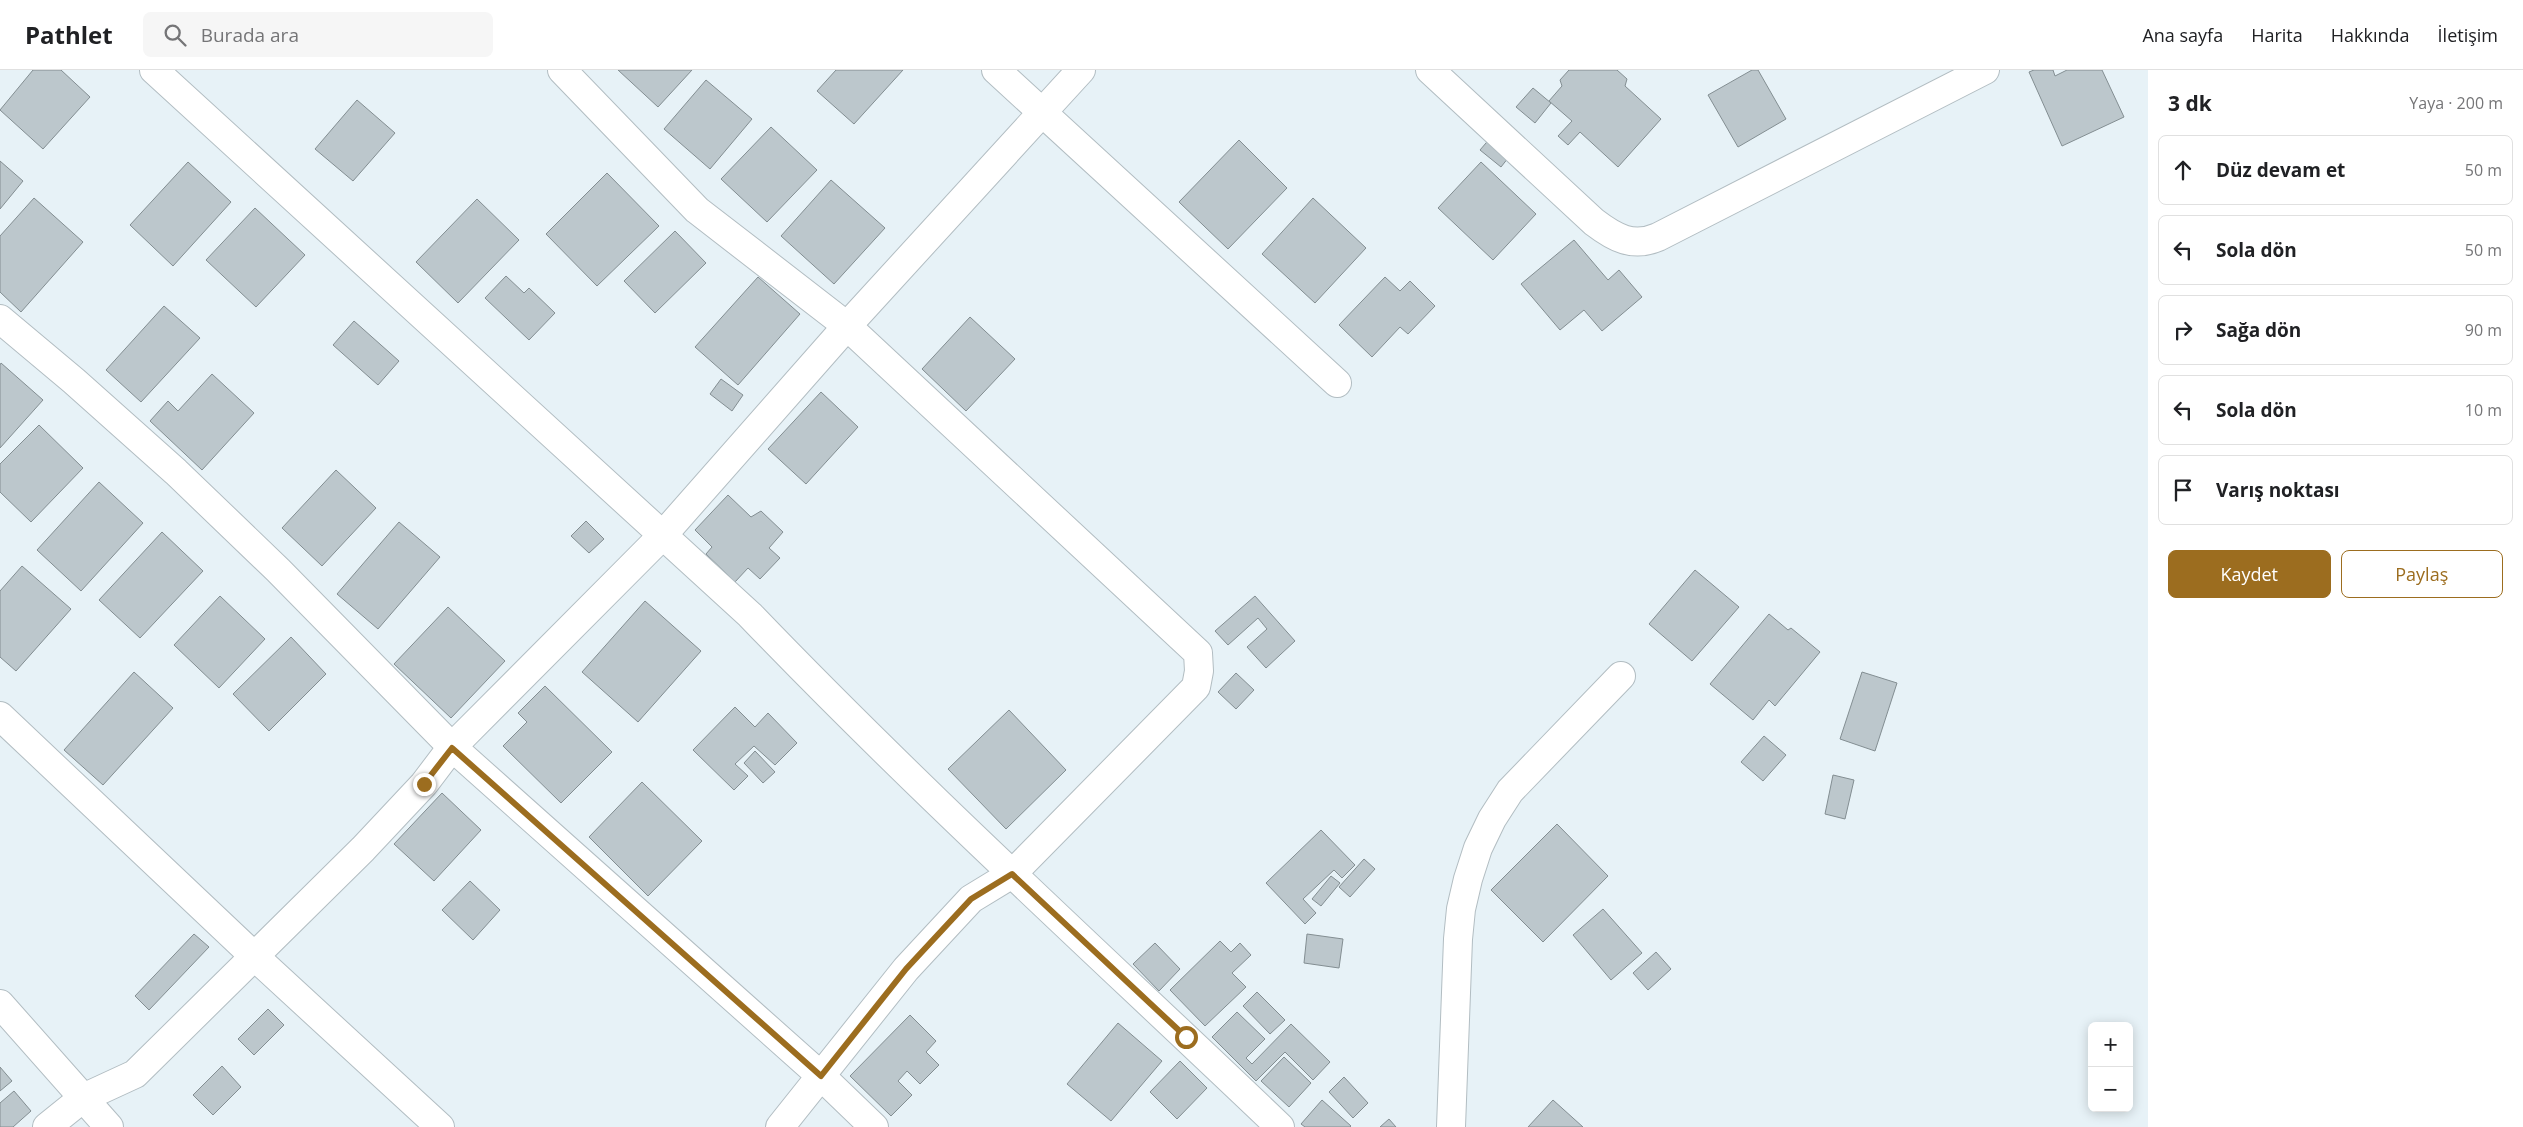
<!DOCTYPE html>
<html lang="tr">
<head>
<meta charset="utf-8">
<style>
	:root { --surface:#fff; --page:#f6f6f6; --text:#202124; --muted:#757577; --line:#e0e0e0; --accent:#9c6d1f }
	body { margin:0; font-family:"Open Sans",sans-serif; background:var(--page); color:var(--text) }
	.controls { position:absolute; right:15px; bottom:15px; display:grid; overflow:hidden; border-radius:8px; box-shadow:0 2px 12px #0003 }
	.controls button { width:45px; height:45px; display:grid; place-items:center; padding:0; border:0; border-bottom:1px solid var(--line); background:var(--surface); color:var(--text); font:25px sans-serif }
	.stop { position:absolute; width:15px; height:15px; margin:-11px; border:4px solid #9c6d1f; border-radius:50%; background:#fff }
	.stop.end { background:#9c6d1f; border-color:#fff; box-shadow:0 1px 5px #0008 }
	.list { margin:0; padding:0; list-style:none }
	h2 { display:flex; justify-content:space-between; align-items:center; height:65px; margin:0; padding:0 20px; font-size:21px }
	h2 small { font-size:16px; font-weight:400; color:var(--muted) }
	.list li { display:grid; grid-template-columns:32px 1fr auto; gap:15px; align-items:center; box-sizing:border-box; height:70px; margin:0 10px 10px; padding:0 10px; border:1px solid var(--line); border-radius:8px }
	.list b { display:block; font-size:19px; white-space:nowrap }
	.list em { font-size:16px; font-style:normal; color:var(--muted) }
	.actions { display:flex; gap:10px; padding:15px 20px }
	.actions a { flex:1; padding:11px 0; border:1px solid var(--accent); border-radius:8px; text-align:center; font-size:18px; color:var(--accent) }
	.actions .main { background:var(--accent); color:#fff }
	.icon { flex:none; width:28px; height:28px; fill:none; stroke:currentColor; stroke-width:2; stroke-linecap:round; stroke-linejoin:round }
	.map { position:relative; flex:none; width:2148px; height:1057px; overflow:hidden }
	header { display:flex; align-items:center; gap:30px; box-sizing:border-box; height:70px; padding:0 25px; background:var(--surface); border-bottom:1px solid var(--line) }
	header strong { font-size:24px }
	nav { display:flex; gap:28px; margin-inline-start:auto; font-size:18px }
	.search { width:350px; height:45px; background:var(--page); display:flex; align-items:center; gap:12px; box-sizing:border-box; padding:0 18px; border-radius:8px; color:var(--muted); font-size:19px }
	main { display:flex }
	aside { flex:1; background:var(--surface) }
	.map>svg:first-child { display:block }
	.building { fill:#bcc7cc; stroke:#838e92 }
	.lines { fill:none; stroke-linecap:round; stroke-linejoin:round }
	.minor-casing { stroke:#b2bdc2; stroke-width:30 }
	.tertiary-casing { stroke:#b2bdc2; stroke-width:30 }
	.minor { stroke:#fff; stroke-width:28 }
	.tertiary { stroke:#fff; stroke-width:28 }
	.route { stroke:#9c6d1f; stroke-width:6 }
</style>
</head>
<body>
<header>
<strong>Pathlet</strong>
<div class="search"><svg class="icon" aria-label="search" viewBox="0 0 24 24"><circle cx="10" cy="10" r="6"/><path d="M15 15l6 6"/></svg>Burada ara</div>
<nav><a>Ana sayfa</a><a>Harita</a><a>Hakkında</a><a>İletişim</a></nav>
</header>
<main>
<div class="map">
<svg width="2148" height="1057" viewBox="0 0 2148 1057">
	<rect width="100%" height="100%" fill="#e7f2f7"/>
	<g class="building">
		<path d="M33,0h28l29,27 -47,52 -43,-39z"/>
		<path d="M618,0h74l-34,37z"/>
		<path d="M836,0h67l-49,54 -37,-33z"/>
		<path d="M1569,0h48l10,9 -2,7 36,33 -43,48 -38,-35 -12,13 -10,-9 14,-15 -23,-20 13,-15 -2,-6z"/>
		<path d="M1752,0h6l28,49 -48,28 -30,-52z"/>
		<path d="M2034,0h19l2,6 12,-6h35l22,47 -62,29 -33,-74z"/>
		<path d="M706,10l46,39 -42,50 -46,-40z"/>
		<path d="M1533,18l18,15 -16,20 -19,-16z"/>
		<path d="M357,30l38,33 -42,48 -38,-32z"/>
		<path d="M771,57l46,43 -50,52 -46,-43z"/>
		<path d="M1492,66l20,17 -11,14 -21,-17z"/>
		<path d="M1239,70l48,48 -59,61 -49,-47z"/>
		<path d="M0,91l23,20 -23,28z"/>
		<path d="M188,92l43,40 -58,64 -43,-41z"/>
		<path d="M1481,92l55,52 -43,46 -55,-52z"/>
		<path d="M607,103l52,53 -62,60 -51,-52z"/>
		<path d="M831,110l54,48 -51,56 -53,-48z"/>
		<path d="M34,128l49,44 -62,70 -21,-20v-56z"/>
		<path d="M1313,128l53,50 -51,55 -53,-49z"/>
		<path d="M477,129l42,41 -61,63 -42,-41z"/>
		<path d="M255,138l50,47 -49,52 -50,-47z"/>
		<path d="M675,161l31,32 -51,50 -31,-32z"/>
		<path d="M1574,170l34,40 11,-10 23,27 -40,34 -18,-21 -24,20 -39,-46z"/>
		<path d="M506,206l18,17 5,-5 26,25 -26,27 -44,-42z"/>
		<path d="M758,207l42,37 -62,71 -43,-38z"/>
		<path d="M1385,207l15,14 10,-10 25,25 -27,28 -8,-7 -28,30 -33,-32z"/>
		<path d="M164,236l36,32 -59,64 -35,-32z"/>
		<path d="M970,247l45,42 -49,52 -44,-42z"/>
		<path d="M354,251l45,40 -21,24 -45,-40z"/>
		<path d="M1,293l42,37 -43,48v-83z"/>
		<path d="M212,304l42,39 -52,57 -52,-49 18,-20 10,10z"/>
		<path d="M721,309l22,16 -11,16 -22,-17z"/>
		<path d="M821,322l37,35 -52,57 -38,-35z"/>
		<path d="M39,355l44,43 -52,54 -31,-30v-28z"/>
		<path d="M336,400l40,38 -54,58 -40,-38z"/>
		<path d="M99,412l44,41 -62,68 -44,-41z"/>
		<path d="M728,425l23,22 10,-6 22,21 -14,16 11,10 -20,21 -12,-11 -13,14 -29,-28 6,-7 -17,-17z"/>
		<path d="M586,451l18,18 -15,14 -18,-17z"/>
		<path d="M399,452l41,35 -62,72 -41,-35z"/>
		<path d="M162,462l41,39 -63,67 -41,-38z"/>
		<path d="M22,496l49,43 -55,62 -16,-14v-66z"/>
		<path d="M1695,500l44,37 -47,54 -43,-37z"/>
		<path d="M220,526l45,43 -46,49 -45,-43z"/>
		<path d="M1255,526l40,45 -29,27 -19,-21 20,-18 -9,-11 -30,27 -13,-14z"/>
		<path d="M645,531l56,50 -63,71 -56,-50z"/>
		<path d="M448,537l57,54 -54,57 -57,-54z"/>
		<path d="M1769,544l19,16 3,-2 29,24 -45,54 -6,-6 -16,20 -43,-36z"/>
		<path d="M291,567l35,37 -57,57 -36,-37z"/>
		<path d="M134,602l39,36 -70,77 -39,-35z"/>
		<path d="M1862,602l35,11 -22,68 -35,-12z"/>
		<path d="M1236,603l18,17 -18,19 -18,-17z"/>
		<path d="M545,616l67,66 -51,51 -58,-57 24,-24 -9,-9z"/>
		<path d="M735,637l20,20 13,-14 29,30 -22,22 -21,-19 -19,18 13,12 -14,14 -41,-40z"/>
		<path d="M1009,640l57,60 -60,59 -58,-60z"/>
		<path d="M1764,666l22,19 -23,26 -22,-19z"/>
		<path d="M755,681l20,21 -12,11 -19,-20z"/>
		<path d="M1833,705l21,5 -9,39 -20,-5z"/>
		<path d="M642,712l60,59 -54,55 -59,-59z"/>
		<path d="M442,723l39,37 -47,51 -40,-37z"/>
		<path d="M1557,754l51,52 -65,66 -52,-52z"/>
		<path d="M1321,760l34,35 -13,13 -8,-8 -31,29 13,14 -11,11 -39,-41z"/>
		<path d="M1364,789l11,10 -25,28 -11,-10z"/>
		<path d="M1331,806l9,7 -19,23 -9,-7z"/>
		<path d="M470,811l30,29 -27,30 -31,-30z"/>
		<path d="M1603,839l39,44 -31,27 -38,-45z"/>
		<path d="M194,864l15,13 -60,63 -14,-14z"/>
		<path d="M1307,864l36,5 -4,29 -35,-5z"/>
		<path d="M1220,871l11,11 9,-9 11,12 -19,18 14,14 -41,39 -35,-36z"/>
		<path d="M1155,873l25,26 -21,22 -26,-27z"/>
		<path d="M1656,882l15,17 -23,21 -15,-17z"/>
		<path d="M1257,922l28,28 -15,14 -27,-28z"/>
		<path d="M268,939l16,16 -30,30 -16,-16z"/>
		<path d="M1237,942l28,27 -19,19 6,6 39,-40 39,38 -17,18 -28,-28 -29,29 -44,-44z"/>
		<path d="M910,945l26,26 -10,11 13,13 -19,19 -13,-13 -9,10 14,14 -21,21 -41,-40z"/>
		<path d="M1118,953l44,38 -51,60 -44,-37z"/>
		<path d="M1284,987l27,26 -22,24 -28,-26z"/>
		<path d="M1180,991l27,27 -30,31 -27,-27z"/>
		<path d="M222,996l19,21 -28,28 -20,-20z"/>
		<path d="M0,997l12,14 -12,10z"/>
		<path d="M1344,1007l24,26 -15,15 -24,-26z"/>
		<path d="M14,1021l17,20 -18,16h-13v-24z"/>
		<path d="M1322,1030l29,26 -1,1h-45l-4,-3z"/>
		<path d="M1553,1030l30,27h-55z"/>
		<path d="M1389,1049l7,8h-16z"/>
	</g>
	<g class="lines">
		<defs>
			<g id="minor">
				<path d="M154,0l596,545c170,177 352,342 530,512"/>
				<path d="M562,0l135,140 150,116 351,327 1,18 -3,16 -184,187 -41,25 -65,70 -126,158"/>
				<path d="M996,0l341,313"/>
				<path d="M1430,0l164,152c21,16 39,26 64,15l327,-167"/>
				<path d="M0,249l74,62 102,91 102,98 174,177 369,329 53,51"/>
				<path d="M0,646l254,240 186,171"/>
				<path d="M47,1057l36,-29 52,-24 228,-225 61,-65 28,-37 210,-211 185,-210 234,-256"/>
				<path d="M1451,1057l7,-188 3,-30 7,-30 10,-31 14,-29 18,-28 111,-115"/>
			</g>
			<path id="tertiary" d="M0,934l109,123"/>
		</defs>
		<use href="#minor" class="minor-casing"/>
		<use href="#tertiary" class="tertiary-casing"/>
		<use href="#minor" class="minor"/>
		<use href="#tertiary" class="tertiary"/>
	</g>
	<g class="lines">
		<path class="route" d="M424,714l28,-36 369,328 85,-107 65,-70 41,-25 174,163"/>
	</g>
</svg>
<div class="controls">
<button>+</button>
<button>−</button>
</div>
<div class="stop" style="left:1186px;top:967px"></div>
<div class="stop end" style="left:424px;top:714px"></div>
</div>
<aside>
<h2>3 dk<small>Yaya · 200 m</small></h2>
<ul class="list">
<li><svg class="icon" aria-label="ahead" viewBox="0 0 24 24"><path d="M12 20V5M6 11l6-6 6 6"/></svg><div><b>Düz devam et</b></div><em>50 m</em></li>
<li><svg class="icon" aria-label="left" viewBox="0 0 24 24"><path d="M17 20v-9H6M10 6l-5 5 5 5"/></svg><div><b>Sola dön</b></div><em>50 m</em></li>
<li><svg class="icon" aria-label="right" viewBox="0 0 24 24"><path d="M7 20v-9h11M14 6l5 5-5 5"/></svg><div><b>Sağa dön</b></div><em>90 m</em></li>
<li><svg class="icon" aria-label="left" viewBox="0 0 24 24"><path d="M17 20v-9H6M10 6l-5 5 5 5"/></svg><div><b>Sola dön</b></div><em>10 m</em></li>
<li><svg class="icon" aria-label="arrive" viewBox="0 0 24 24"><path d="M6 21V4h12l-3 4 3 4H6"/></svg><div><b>Varış noktası</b></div></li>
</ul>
<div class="actions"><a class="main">Kaydet</a><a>Paylaş</a></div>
</aside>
</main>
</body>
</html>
